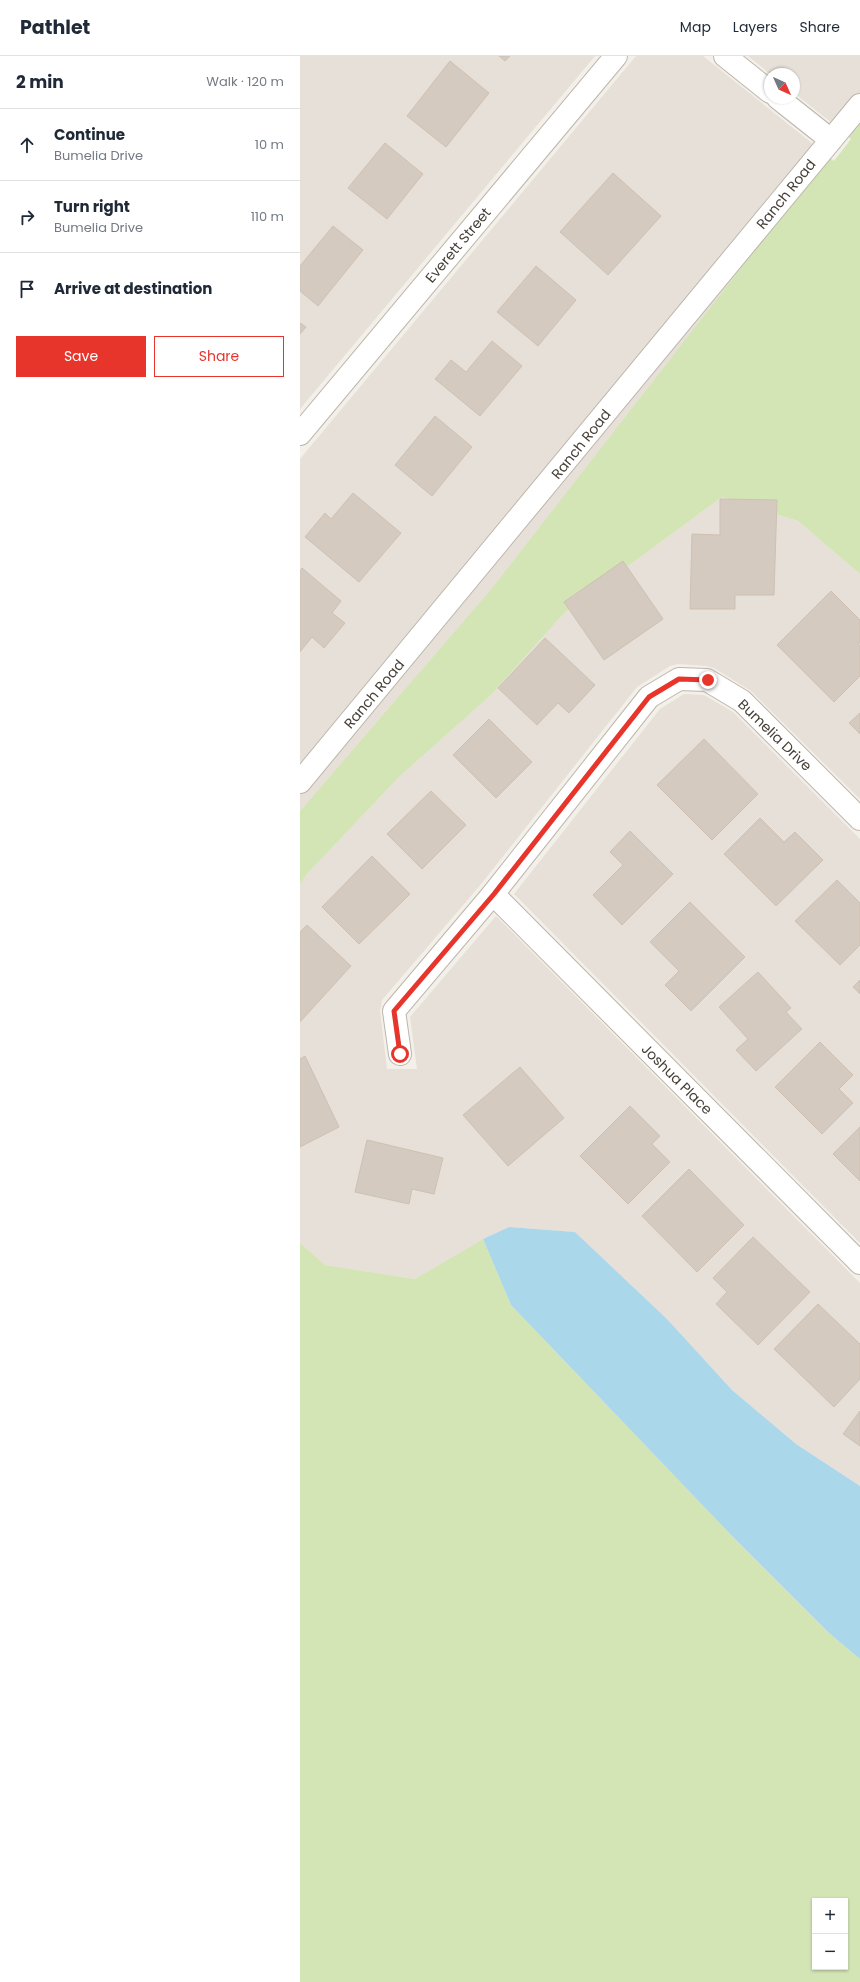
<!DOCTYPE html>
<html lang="en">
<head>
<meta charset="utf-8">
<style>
	:root { --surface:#fff; --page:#f2f2f3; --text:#1f2937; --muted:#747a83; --line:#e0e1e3; --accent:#e7352c }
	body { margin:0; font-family:Poppins,sans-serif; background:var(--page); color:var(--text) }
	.controls { position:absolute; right:12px; bottom:12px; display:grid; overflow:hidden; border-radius:0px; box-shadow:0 1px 3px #0004 }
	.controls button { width:36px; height:36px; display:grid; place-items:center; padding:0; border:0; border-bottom:1px solid var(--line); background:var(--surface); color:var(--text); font:20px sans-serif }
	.compass { position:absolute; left:464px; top:12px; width:36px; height:36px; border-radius:50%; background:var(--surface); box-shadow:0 1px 3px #0004; rotate:135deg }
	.stop { position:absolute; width:12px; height:12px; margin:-9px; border:3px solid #e7352c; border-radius:50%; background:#fff }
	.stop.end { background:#e7352c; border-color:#fff; box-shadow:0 1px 4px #0008 }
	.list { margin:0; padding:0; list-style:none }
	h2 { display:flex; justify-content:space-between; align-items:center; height:52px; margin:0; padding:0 16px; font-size:17px }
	h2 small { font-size:13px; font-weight:400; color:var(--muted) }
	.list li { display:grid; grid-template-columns:26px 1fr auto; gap:12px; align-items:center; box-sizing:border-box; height:72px; padding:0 16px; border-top:1px solid var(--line) }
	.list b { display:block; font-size:15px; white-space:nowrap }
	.list p { margin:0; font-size:13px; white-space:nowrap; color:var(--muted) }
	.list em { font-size:13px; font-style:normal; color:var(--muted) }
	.actions { display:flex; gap:8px; padding:12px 16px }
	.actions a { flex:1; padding:9px 0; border:1px solid var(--accent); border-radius:0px; text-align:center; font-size:14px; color:var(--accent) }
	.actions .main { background:var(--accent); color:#fff }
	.icon { flex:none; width:22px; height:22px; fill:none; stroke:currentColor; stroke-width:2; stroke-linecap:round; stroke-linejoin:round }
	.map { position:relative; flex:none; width:560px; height:1926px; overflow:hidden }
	header { display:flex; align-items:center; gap:24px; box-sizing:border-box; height:56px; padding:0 20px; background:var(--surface); border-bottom:1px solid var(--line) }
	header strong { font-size:19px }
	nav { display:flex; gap:22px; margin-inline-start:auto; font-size:14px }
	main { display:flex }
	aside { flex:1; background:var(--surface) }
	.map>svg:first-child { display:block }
	.residential { fill:#e6e0d8 }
	.green { fill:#d3e4b5; fill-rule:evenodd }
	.water { fill:#abd7ea }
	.building { fill:#d4cabf; stroke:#cec1b3 }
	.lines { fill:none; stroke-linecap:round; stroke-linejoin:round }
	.street-casing { stroke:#beb6ac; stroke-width:24 }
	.street { stroke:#fff; stroke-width:22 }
	.route { stroke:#e7352c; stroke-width:5 }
	.labels { text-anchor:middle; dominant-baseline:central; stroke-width:3.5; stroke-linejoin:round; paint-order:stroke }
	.street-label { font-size:14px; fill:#463f38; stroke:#fff }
</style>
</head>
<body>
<header>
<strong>Pathlet</strong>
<nav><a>Map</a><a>Layers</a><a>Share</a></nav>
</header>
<main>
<aside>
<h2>2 min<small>Walk · 120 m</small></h2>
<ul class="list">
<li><svg class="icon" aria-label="ahead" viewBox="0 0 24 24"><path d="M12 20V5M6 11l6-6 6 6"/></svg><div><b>Continue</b><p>Bumelia Drive</p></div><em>10 m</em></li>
<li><svg class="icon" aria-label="right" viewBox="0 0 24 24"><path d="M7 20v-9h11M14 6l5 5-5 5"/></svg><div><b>Turn right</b><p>Bumelia Drive</p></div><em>110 m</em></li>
<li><svg class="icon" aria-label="arrive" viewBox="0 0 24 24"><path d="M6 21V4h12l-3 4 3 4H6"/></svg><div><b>Arrive at destination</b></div></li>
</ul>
<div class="actions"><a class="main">Save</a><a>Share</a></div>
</aside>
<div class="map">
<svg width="560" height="1926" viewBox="0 0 560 1926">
	<rect width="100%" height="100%" fill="#f3efe9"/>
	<g class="residential">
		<path d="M0,0h295l-295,353z"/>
		<path d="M336,0h67l125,100 -336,432 -192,223v-352z"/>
		<path d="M448,0h112v60l-14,18 -52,-41v-19h-24z"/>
		<path d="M422,441l76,24 62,53v225l-109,-108 -37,-23 -8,-2 -28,-2 -8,2 -33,21 -155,196 -100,117 -2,11 7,58h30l-7,-52 86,-101 364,367v203l-64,-42 -64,-54 -65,-71 -92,-87 -66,-5 -26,12 -68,40 -90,-14 -25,-22v-359l7,-10 92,-97 92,-82 73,-82z"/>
		<path d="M384,638l20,1 29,17 127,127v404l-346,-349 146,-185z"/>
	</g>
	<g class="green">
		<path d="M560,60v458l-62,-53 -76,-24 -158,116 -73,82 -92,82 -92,97 -7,10v-73l192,-223 336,-432 6,5 17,-22 -5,-5z"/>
		<path d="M183,1183l28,66 221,231 97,97 31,26v323h-560v-739l25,22 90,14zM515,1845h30v66h-30z"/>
	</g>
	<path class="water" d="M209,1171l66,5 92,87 65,71 64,54 64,42v173l-31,-26 -97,-97 -221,-231 -28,-66z"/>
	<g class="building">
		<path d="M199,0h11l-5,5z"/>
		<path d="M150,5l39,32 -43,54 -39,-31z"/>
		<path d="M85,87l38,31 -36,45 -39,-31z"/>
		<path d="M313,117l48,43 -53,59 -48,-43z"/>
		<path d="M33,170l30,24 -45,56 -18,-15v-25z"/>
		<path d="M236,210l40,34 -38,46 -41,-34z"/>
		<path d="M0,267l6,4 -6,7z"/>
		<path d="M192,285l30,25 -42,50 -45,-37 16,-19 15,12z"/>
		<path d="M135,360l37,31 -40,49 -37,-31z"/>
		<path d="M53,437l48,40 -42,49 -54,-45 20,-24 6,6z"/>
		<path d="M420,443l57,1 -3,95h-39v14h-45l2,-75 28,1z"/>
		<path d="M323,505l40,58 -59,41 -40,-58z"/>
		<path d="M2,512l39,33 -9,12 13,10 -21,25 -12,-11 -12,15v-81z"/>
		<path d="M531,535l29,29v23l-2,1 2,2v30l-26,26 -57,-57z"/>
		<path d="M245,582l50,47 -26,28 -11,-10 -21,22 -39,-37z"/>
		<path d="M560,657v21l-11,-11z"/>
		<path d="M189,663l43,43 -36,36 -43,-43z"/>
		<path d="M404,683l54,55 -46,46 -55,-55z"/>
		<path d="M131,735l35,34 -44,44 -35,-35z"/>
		<path d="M460,762l24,24 11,-10 28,28 -47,46 -52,-52z"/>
		<path d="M330,775l43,43 -51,51 -29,-30 30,-30 -13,-13z"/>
		<path d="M72,800l38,38 -51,50 -37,-37z"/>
		<path d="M537,824l23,23v42l-20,20 -45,-44z"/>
		<path d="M390,846l55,55 -54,54 -26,-26 14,-14 -29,-29z"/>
		<path d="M7,869l44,41 -51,56v-90z"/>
		<path d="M458,916l33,36 -5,4 16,17 -46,42 -20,-21 12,-11 -29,-32z"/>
		<path d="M560,924v14l-7,-7z"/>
		<path d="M520,986l33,33 -14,14 14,14 -31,31 -47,-47z"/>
		<path d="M5,1000l34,71 -39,20v-88z"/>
		<path d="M220,1011l44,51 -56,48 -45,-51z"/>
		<path d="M330,1050l30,30 -8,8 18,18 -42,42 -48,-48z"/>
		<path d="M560,1071v54l-27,-27z"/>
		<path d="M67,1084l76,18 -9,36 -22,-5 -3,15 -54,-12z"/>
		<path d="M389,1113l55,56 -47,47 -55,-56z"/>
		<path d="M453,1181l57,55 -52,53 -42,-41 11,-12 -14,-14z"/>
		<path d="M518,1248l42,40v35l-26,28 -60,-58z"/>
		<path d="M560,1355v35l-17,-12z"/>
	</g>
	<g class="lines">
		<defs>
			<g id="street">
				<path d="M425,0l45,36"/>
				<path d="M478,42l53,42"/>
				<path d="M0,378l316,-378"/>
				<path d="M0,726l560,-677"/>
				<path d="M193,838l367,369"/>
				<path d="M100,998l-6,-43 99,-117 156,-197 30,-18 28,1 35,21 118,118"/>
			</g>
		</defs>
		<use href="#street" class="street-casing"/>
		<use href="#street" class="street"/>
	</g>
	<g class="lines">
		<path class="route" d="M100,998l-6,-43 100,-117 155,-197 30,-18 29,1"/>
	</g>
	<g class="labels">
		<g class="street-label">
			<text transform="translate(486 138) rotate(-51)">Ranch Road</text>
			<text transform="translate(158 189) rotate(-50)">Everett Street</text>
			<text transform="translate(281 388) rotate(-51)">Ranch Road</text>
			<text transform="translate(74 638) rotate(-50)">Ranch Road</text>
			<text transform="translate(475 679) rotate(44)">Bumelia Drive</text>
			<text transform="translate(377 1023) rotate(45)">Joshua Place</text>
		</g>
	</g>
</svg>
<div class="controls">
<button>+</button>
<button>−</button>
</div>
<svg class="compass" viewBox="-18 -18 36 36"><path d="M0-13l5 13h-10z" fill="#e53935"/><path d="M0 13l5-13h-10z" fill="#747a83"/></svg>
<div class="stop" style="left:100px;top:998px"></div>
<div class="stop end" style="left:408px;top:624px"></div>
</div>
</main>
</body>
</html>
